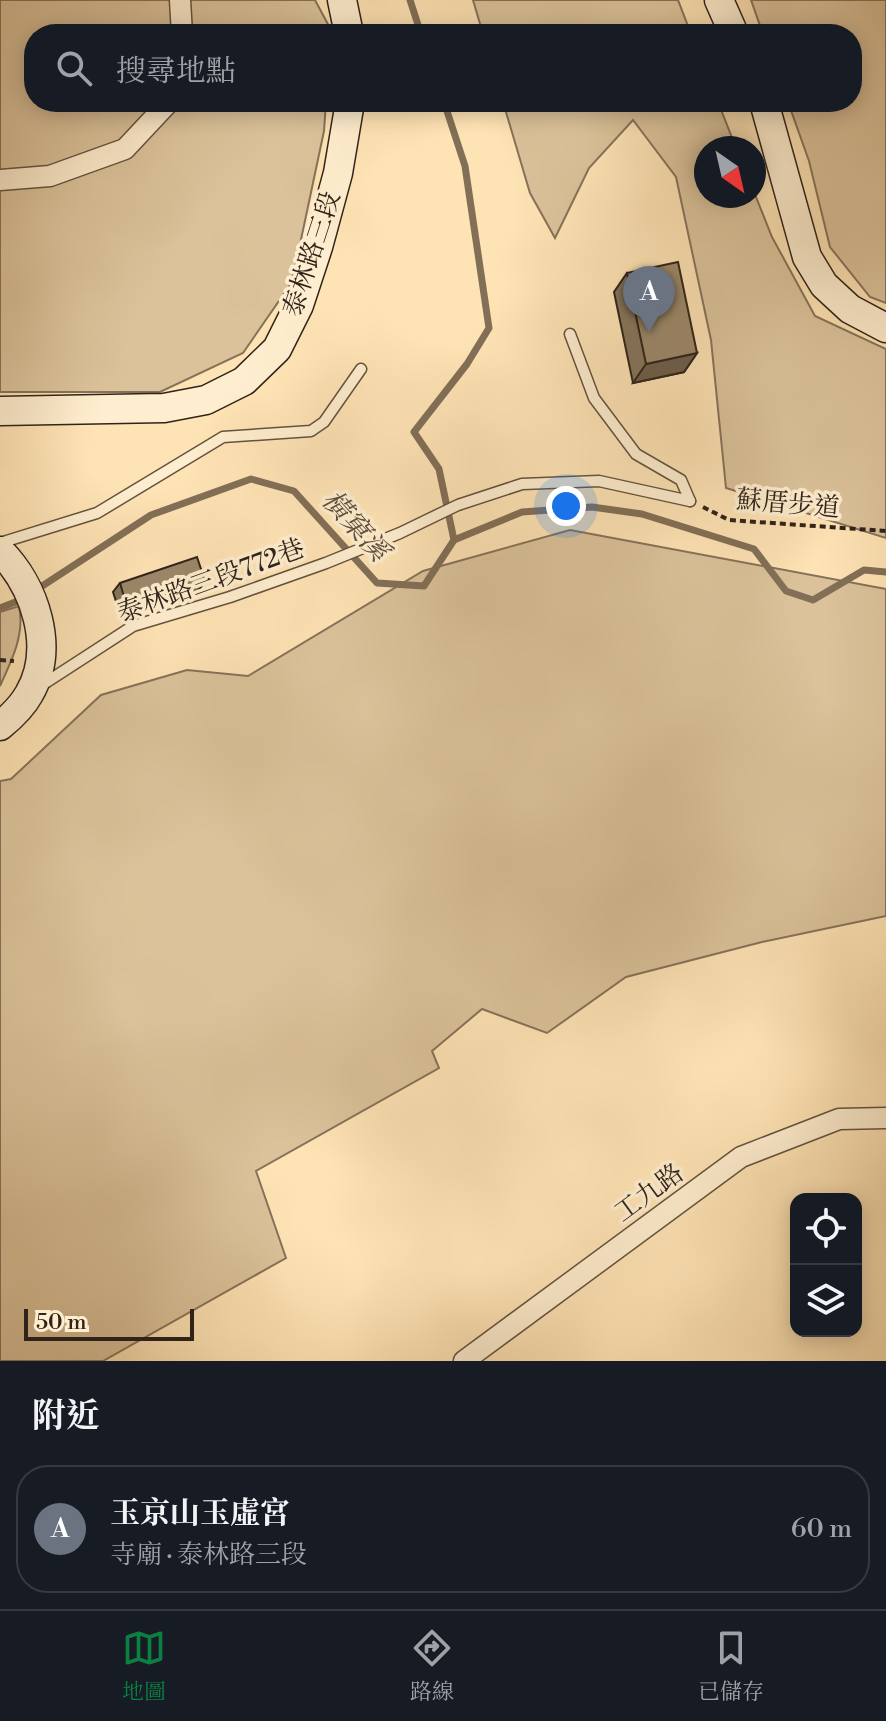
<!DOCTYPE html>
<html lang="zh-TW">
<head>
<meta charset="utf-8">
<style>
	:root { --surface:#171b24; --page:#20242c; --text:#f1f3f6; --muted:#9ea1a6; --line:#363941; --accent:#0b8043 }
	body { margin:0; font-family:"Libre Bodoni","Noto Serif TC",serif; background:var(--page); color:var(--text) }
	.controls { position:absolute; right:24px; bottom:24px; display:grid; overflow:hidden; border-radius:16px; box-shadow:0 4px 20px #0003 }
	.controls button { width:72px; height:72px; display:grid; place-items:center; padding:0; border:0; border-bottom:2px solid var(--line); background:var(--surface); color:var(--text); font:40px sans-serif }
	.compass { position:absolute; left:694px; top:136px; width:72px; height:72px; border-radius:50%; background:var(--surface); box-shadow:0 4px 20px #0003; rotate:146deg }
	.scale { position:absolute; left:24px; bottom:20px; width:170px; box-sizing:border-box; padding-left:8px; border:4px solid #30231a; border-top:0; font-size:22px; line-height:28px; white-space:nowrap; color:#30231a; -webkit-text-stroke:6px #feedce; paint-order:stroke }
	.you { position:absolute; left:566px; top:506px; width:28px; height:28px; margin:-20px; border:6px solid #fff; border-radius:50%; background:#1a73e8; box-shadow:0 0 0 12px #1a73e833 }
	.badge { display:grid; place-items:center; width:52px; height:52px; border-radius:50%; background:var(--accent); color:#fff; font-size:26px; font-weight:700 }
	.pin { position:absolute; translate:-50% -66px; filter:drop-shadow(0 2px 4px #0008) }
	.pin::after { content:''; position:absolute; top:42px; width:28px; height:24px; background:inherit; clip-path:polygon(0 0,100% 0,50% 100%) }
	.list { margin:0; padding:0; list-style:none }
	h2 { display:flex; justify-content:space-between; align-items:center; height:104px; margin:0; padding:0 32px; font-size:34px }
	h2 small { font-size:26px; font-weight:400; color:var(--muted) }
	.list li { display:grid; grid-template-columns:52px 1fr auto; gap:24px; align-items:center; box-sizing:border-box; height:128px; margin:0 16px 16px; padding:0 16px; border:2px solid var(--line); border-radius:32px }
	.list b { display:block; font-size:30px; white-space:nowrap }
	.list p { margin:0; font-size:26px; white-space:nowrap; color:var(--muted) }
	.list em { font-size:26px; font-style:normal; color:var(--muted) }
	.icon { flex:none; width:44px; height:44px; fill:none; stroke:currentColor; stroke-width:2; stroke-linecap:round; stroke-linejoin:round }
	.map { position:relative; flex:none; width:886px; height:1361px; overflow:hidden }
	.search { position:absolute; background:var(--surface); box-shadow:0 4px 20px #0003; left:24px; right:24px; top:24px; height:88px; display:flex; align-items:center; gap:20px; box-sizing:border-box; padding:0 28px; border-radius:32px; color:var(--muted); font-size:30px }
	.sheet { height:248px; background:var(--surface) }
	nav { display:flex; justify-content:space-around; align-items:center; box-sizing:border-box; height:112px; border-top:2px solid var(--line); background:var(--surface); font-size:22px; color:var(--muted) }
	nav a { display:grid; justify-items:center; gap:4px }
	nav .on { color:var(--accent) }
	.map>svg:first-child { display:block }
	.green { fill:#dbc29a; stroke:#86725a; stroke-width:2 }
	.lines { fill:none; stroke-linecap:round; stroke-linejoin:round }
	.stream { stroke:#826f57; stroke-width:7 }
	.lane-casing { stroke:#645340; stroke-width:13 }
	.street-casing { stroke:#645340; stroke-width:23 }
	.secondary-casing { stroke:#30231a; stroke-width:31 }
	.path { stroke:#30231a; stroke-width:4; stroke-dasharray:6 4; stroke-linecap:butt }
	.lane { stroke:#feedce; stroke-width:10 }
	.street { stroke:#feedce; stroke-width:20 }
	.secondary { stroke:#feedce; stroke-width:28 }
	.wall { fill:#85745b; stroke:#30231a; stroke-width:2 }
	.shaded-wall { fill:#6c5e4a; stroke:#30231a; stroke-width:2 }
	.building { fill:#9b876a; stroke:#30231a; stroke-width:2 }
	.labels { text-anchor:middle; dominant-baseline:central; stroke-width:7; stroke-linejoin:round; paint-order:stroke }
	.street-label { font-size:26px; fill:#30231a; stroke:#feedce }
	.water-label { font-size:28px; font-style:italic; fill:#604f3e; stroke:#feedce }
</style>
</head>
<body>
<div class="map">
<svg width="886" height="1361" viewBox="0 0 886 1361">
	<rect width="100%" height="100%" fill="#fee3b4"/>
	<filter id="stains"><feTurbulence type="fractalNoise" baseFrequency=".0025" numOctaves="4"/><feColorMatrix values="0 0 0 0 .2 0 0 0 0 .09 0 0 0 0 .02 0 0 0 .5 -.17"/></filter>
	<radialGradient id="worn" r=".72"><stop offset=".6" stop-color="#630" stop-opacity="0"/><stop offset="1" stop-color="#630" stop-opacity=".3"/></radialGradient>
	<g class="green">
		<path d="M0,0h315l15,28 -1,6h-295v68h292l-2,29 -32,151 -49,71 -83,39h-160z"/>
		<path d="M473,0h205l13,34h-208z"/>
		<path d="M751,0h135v303l-16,-6 -40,-50 -21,-86 -21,-59h64v-68h-89z"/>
		<path d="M503,102h215l18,46h-30v48h48v-4l18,45 43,79 71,33v189l-160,-50 -15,-148 -35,-163 -43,-57 -44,48 -34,70 -25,-45z"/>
		<path d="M570,530l316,59v327l-124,26 -136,35 -79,56 -65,-24 -50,42 7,17 -183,103 30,87 -183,103h-103v-580l11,-2 90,-84 86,-25 61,6 175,-105z"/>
		<path d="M19,606c6,28 -7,54 -19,80v-74z"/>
	</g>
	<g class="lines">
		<g class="stream">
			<path d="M410,0l11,34"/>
			<path d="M454,540l68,-28 70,-5 50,7 112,35 32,42 27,9 51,-30 22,2"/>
			<path d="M33,592l118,-77 100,-36 43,12 83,92 47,3 30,-46 -15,-71 -25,-37 53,-68 22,-36 -24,-162 -21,-64"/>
			<path d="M0,608l23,-9"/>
		</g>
		<defs>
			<g id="lane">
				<path d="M570,334l24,64 42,56 45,26 9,21"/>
				<path d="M0,543l97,-30 126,-76 88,-6 13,-9 37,-53"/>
				<path d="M42,685l91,-59 97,-29 96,-34 74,-30 58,-28 64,-21 77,-3 91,20"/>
			</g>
			<g id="street">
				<path d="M180,0l2,34"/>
				<path d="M0,180l50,-4 75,-27 44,-47"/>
				<path d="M464,1361l277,-204 98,-38 47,-1"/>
			</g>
			<g id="secondary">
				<path d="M342,0l7,34"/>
				<path d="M719,0l15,34"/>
				<path d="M764,102l43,155 17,28 26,24 36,19"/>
				<path d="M0,411l164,-3 42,-8 38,-19 33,-32 22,-44 19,-58 20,-74 12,-71"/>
				<path d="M0,551c35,35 56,97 29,143 -7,13 -18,23 -29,32"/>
			</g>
		</defs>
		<use href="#lane" class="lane-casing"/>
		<use href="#street" class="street-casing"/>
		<use href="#secondary" class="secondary-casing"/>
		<g class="path">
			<path d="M703,507l26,13 157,11"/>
			<path d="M0,660l14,1"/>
		</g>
		<use href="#lane" class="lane"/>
		<use href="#street" class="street"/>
		<use href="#secondary" class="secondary"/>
	</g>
	<g class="wall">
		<path d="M627,273l70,80 -13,19 -51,11 -19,-91z"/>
		<path d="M205,581l-7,10 -77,26 -8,-25 7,-9z"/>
	</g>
	<g class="shaded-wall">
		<path d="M697,353l-13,19 -51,11 13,-19z"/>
		<path d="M205,581l-7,10 -77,26 6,-10z"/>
	</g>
	<g class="building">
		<path d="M678,262l19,91 -51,11 -19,-91z"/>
		<path d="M197,557l8,24 -78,26 -7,-24z"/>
	</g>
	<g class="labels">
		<g class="street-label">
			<text transform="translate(312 254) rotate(-72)">泰林路三段</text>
			<text transform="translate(788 504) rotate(5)">蘇厝步道</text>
			<text transform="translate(211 581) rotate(-20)">泰林路三段772巷</text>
			<text transform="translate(649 1193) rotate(-36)">工九路</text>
		</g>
		<g class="water-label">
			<text transform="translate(355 526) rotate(48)">橫窠溪</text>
		</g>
	</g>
	<rect width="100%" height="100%" filter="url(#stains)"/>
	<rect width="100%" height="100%" fill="url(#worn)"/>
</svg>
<div class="controls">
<button><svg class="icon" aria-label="locate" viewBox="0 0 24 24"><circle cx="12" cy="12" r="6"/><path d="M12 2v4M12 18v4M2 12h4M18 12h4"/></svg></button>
<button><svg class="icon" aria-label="layers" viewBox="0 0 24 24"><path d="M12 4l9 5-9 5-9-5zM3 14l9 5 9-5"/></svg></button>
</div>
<svg class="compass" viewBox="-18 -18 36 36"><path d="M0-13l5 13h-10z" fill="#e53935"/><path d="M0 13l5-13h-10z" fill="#9ea1a6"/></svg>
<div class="scale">50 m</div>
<div class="you"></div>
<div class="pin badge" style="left:649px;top:332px;background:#6b7280">A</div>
<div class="search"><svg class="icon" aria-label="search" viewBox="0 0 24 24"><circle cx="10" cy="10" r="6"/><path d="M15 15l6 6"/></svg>搜尋地點</div>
</div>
<section class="sheet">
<h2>附近<small></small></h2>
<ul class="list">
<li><span class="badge" style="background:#6b7280">A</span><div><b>玉京山玉虛宮</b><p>寺廟 · 泰林路三段</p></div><em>60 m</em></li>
</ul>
</section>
<nav>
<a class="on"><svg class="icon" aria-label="map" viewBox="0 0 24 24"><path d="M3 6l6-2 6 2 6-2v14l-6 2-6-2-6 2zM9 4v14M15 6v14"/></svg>地圖</a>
<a><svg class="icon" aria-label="directions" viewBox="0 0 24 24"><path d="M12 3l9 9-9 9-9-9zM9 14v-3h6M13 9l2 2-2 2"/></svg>路線</a>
<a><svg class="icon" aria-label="saved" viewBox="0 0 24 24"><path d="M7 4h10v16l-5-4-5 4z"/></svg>已儲存</a>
</nav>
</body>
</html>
